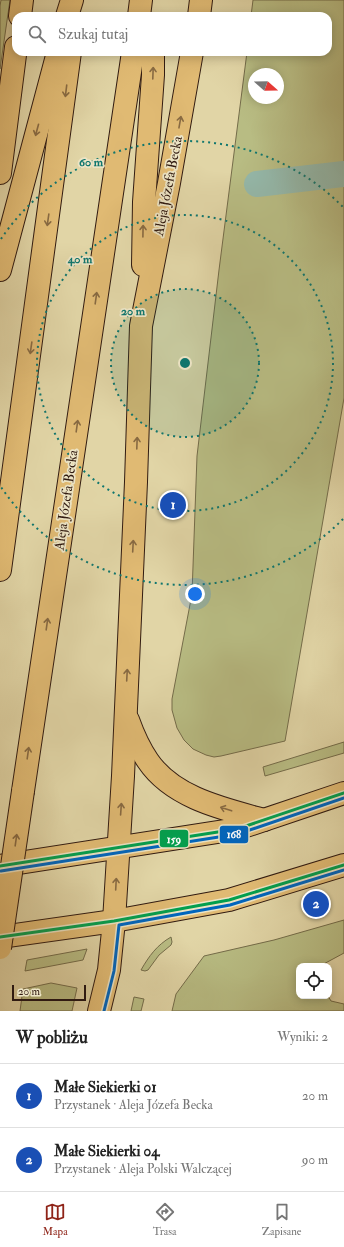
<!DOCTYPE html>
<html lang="pl">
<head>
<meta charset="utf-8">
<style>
	:root { --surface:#fff; --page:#f6f6f6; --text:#222; --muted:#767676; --line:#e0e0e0; --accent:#8f2418 }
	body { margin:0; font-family:"IM FELL Double Pica",serif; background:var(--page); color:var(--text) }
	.controls { position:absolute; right:12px; bottom:12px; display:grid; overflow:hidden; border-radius:8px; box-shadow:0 2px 10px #0003 }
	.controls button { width:36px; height:36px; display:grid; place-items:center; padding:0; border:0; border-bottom:1px solid var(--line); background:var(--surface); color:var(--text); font:20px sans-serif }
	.compass { position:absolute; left:248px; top:68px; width:36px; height:36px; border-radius:50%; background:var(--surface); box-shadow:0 2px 10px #0003; rotate:110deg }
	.scale { position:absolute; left:12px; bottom:10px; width:74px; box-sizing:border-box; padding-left:4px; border:2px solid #311b11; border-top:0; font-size:11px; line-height:14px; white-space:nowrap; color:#311b11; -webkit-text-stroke:3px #ece4c5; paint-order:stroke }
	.you { position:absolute; left:195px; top:594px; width:14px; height:14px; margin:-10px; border:3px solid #fff; border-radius:50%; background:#1a73e8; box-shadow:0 0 0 6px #1a73e833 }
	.badge { display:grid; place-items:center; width:26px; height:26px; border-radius:50%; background:var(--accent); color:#fff; font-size:13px; font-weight:700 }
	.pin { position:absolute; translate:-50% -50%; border:2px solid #fff; box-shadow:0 1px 4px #0006 }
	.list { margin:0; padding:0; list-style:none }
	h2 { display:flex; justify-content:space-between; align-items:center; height:52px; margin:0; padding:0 16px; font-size:17px }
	h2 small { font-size:13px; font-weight:400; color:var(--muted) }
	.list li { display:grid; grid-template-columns:26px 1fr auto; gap:12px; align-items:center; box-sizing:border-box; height:64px; padding:0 16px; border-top:1px solid var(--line) }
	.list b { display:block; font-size:15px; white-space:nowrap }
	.list p { margin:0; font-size:13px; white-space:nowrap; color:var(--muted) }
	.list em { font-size:13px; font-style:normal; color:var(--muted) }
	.icon { flex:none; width:22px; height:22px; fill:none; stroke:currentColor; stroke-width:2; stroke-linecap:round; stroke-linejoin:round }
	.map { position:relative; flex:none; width:344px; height:1011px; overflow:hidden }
	.search { position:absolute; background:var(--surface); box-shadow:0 2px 10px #0003; left:12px; right:12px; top:12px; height:44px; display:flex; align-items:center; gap:10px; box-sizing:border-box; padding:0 14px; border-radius:12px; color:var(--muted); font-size:15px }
	.sheet { height:180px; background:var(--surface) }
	nav { display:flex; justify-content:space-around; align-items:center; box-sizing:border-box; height:56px; border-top:1px solid var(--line); background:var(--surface); font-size:11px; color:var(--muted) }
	nav a { display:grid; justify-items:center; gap:2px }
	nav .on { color:var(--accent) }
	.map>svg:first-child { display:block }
	.green { fill:#b8bc83; stroke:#746c4a; fill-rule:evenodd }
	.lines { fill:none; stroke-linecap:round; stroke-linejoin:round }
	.canal { stroke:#94b8aa; stroke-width:26 }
	.major-casing { stroke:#311b11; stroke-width:24 }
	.major { stroke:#e0ba73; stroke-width:22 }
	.major-bridge-casing { stroke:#311b11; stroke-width:24; stroke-linecap:butt }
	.major-bridge { stroke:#e0ba73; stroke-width:22 }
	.bus-1-casing { stroke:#ece4c5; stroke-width:6 }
	.bus-2-casing { stroke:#ece4c5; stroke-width:6 }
	.bus-1 { stroke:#029f4e; stroke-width:3 }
	.bus-2 { stroke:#0065bd; stroke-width:3 }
	.oneway { stroke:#886a42 }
	.ring { fill:none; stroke:#0f766e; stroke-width:2; stroke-dasharray:2 4 }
	.labels { text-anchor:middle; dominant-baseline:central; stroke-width:3.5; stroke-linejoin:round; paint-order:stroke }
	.street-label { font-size:14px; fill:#311b11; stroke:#ece4c5 }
	.centre { fill:#0f766e; stroke:#ece4c5; stroke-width:2 }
	.ring-label { font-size:12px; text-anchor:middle; font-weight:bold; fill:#0f766e; stroke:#ece4c5; stroke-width:3.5; stroke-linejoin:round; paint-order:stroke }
	.line-badge { stroke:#ece4c5; stroke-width:1.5 }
	.badge-label { font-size:11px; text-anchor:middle; font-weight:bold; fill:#fff }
</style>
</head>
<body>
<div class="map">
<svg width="344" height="1011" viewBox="0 0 344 1011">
	<rect width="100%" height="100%" fill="#e1d5a6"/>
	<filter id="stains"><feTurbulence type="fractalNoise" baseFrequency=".005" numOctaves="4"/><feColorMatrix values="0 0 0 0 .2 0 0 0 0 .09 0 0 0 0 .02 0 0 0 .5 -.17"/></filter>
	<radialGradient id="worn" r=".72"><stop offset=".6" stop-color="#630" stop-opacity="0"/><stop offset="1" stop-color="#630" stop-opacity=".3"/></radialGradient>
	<g class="green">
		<path d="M1,0h9l-10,69v-63z"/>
		<path d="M253,0h91v398l-59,343 -64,15 -7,1 -8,-2 -13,-6 -9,-9 -7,-12 -5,-18v-11l20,-105 5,-138 22,-186 28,-218h81v-36h-77zM254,74h24v24h-24z"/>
		<path d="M344,742v11l-79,23 -2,-9z"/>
		<path d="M344,920v33l-24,13h-21v30h29l3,5 13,3v7h-172l4,-17 28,-38 70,-16z"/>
		<path d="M171,937l1,5 -1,3 -12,10 -11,15 -3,1 -4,-1c8,-14 16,-25 30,-33z"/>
		<path d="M87,949l-4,11 -58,11 2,-11z"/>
		<path d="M51,983l26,5 -5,23h-52l3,-22z"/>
		<path d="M134,997l10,2 -3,12h-10z"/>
	</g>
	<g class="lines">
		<path class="canal" d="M257,184l87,-10"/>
		<defs>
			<g id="major">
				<path d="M20,16l2,-16"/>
				<path d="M67,16l5,-16"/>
				<path d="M139,16l2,-16"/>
				<path d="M199,16l2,-16"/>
				<path d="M0,173l16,-126"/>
				<path d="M143,265l1,-63 9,-127v-23"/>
				<path d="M0,270l58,-218"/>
				<path d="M0,570l70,-518"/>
				<path d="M128,720c5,14 11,28 20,41 25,37 76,48 116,59"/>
				<path d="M23,791l110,-739"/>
				<path d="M0,866l237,-37 107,-36"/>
				<path d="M0,937l114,-16 115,-21 115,-35"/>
				<path d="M99,1011l10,-41 5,-49 9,-145 13,-294 5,-156 28,-143 23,-131"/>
			</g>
		</defs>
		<use href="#major" class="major-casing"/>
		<use href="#major" class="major"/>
		<defs>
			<path id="major-bridge" d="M0,948l23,-157"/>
		</defs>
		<use href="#major-bridge" class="major-bridge-casing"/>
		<use href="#major-bridge" class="major-bridge"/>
		<defs>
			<g id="bus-1">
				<path d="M0,866l237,-37 107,-36"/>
				<path d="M0,937l114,-16 115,-21 115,-35"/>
			</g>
			<g id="bus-2">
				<path d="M1,871l237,-37 106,-36"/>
				<path d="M104,1011l10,-40 5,-46 111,-20 114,-35"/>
			</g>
		</defs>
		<use href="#bus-1" class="bus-1-casing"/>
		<use href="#bus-2" class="bus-2-casing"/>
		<use href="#bus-1" class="bus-1"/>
		<use href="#bus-2" class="bus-2"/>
	</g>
	<defs><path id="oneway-shaft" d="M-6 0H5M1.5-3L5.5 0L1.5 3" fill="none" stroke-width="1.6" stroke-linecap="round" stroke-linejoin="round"/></defs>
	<g class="oneway">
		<use href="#oneway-shaft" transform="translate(153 73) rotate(-88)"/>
		<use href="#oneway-shaft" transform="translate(66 91) rotate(97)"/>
		<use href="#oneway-shaft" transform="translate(180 122) rotate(-80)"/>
		<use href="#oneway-shaft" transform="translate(37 130) rotate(105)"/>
		<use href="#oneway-shaft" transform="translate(48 220) rotate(98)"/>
		<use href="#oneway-shaft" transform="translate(143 231) rotate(-89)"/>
		<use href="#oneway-shaft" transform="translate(96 298) rotate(-82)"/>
		<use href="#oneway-shaft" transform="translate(31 348) rotate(98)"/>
		<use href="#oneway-shaft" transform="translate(77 426) rotate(-82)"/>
		<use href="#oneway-shaft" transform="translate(137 443) rotate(-88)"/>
		<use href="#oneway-shaft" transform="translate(133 546) rotate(-87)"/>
		<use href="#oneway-shaft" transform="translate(47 624) rotate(-82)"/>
		<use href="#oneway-shaft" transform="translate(127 675) rotate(-87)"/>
		<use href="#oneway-shaft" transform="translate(28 753) rotate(-82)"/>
		<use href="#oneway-shaft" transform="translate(121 809) rotate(-86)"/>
		<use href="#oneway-shaft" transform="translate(226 809) rotate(-162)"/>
		<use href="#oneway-shaft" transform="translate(16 840) rotate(-82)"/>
		<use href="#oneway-shaft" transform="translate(116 884) rotate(-87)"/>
	</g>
	<circle cx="185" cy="363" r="74" fill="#0f766e" fill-opacity=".12"/>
	<g class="ring">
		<circle cx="185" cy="363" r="74"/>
		<circle cx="185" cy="363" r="148"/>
		<path d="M343 519A222 222 0 0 1 1 487M1 239A222 222 0 0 1 343 207"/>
	</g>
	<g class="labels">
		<g class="street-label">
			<text transform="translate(168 186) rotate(-79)">Aleja Józefa Becka</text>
			<text transform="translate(66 500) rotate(-82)">Aleja Józefa Becka</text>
		</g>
	</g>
	<circle cx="185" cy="363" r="6" class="centre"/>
	<g class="ring-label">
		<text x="91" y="166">60 m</text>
		<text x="80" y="263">40 m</text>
		<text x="133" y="315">20 m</text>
	</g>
	<g class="line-badge">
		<rect x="219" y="825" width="30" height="19" rx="4" fill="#0065bd"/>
		<rect x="159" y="829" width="30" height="19" rx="4" fill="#029f4e"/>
	</g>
	<g class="badge-label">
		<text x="234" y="838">168</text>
		<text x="174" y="843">159</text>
	</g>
	<rect width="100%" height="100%" filter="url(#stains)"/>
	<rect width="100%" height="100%" fill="url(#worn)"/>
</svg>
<div class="controls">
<button><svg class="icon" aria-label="locate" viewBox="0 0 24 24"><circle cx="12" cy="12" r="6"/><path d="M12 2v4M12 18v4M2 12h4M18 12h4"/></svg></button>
</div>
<svg class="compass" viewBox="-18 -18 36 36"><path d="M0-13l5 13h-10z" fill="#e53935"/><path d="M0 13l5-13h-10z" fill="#767676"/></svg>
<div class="scale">20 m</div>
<div class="you"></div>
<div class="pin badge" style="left:173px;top:505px;background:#1a4fb4">1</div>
<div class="pin badge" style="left:316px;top:904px;background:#1a4fb4">2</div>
<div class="search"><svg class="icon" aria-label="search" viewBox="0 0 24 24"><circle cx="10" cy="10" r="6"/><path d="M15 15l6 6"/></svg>Szukaj tutaj</div>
</div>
<section class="sheet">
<h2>W pobliżu<small>Wyniki: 2</small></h2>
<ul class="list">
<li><span class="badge" style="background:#1a4fb4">1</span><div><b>Małe Siekierki 01</b><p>Przystanek · Aleja Józefa Becka</p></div><em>20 m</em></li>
<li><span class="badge" style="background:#1a4fb4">2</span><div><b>Małe Siekierki 04</b><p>Przystanek · Aleja Polski Walczącej</p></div><em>90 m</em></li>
</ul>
</section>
<nav>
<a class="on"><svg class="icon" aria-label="map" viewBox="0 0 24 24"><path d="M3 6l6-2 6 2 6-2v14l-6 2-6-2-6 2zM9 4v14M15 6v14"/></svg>Mapa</a>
<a><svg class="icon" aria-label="directions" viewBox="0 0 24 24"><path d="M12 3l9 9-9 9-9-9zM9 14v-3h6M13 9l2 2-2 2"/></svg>Trasa</a>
<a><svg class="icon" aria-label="saved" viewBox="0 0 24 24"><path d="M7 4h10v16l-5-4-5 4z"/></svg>Zapisane</a>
</nav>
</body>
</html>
